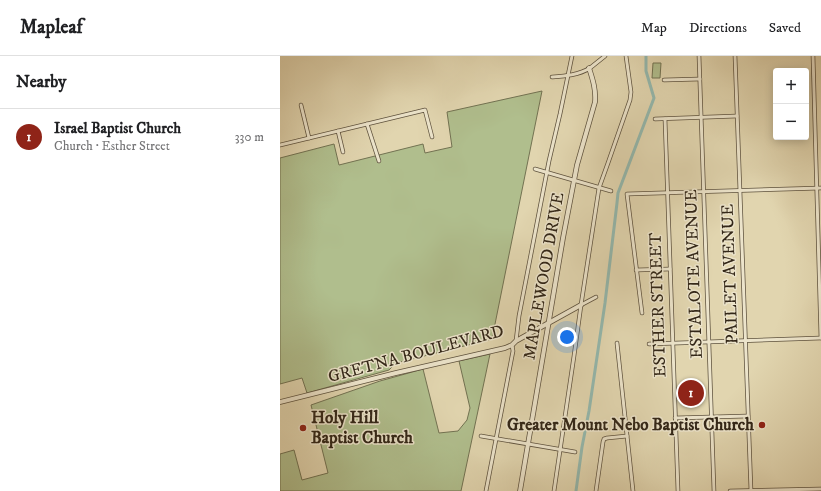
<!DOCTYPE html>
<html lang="en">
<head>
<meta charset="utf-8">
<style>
	:root { --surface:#fff; --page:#f2f2f2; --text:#202124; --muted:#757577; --line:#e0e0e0; --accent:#8f2418 }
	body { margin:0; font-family:"IM FELL DW Pica",serif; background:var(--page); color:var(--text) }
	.controls { position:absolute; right:12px; top:12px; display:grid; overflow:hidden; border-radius:4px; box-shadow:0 2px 10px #0003 }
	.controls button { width:36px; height:36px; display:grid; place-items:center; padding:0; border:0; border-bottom:1px solid var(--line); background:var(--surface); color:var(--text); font:20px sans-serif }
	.you { position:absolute; left:287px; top:281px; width:14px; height:14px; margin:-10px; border:3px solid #fff; border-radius:50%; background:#1a73e8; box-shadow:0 0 0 6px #1a73e833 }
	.badge { display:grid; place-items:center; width:26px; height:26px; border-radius:50%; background:var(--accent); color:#fff; font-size:13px; font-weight:700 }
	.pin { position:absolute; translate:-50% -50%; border:2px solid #fff; box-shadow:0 1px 4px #0006 }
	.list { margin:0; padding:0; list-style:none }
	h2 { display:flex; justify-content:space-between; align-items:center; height:52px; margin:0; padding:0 16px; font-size:17px }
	h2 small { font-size:13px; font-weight:400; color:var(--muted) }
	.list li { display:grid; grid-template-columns:26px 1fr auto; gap:12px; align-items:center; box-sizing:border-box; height:56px; padding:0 16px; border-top:1px solid var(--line) }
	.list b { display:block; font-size:15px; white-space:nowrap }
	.list p { margin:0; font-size:13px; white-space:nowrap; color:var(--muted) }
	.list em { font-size:13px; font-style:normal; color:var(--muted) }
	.map { position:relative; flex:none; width:541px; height:435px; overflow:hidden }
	header { display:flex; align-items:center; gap:24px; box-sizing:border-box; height:56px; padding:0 20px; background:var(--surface); border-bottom:1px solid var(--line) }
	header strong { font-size:19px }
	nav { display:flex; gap:22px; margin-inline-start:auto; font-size:14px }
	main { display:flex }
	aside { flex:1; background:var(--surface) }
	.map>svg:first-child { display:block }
	.green { fill:#b0be8d; stroke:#727252 }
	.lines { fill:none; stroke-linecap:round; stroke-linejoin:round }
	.canal { stroke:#94b8ad; stroke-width:3 }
	.minor-casing { stroke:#5e523e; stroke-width:4.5 }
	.tertiary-casing { stroke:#5e523e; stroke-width:5.5 }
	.minor { stroke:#ece4cb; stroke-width:3 }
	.tertiary { stroke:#ece4cb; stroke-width:4 }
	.poi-dot { fill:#8f2418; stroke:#ece4cb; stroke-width:1.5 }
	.labels { text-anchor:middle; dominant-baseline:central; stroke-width:3; stroke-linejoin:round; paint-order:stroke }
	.street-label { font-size:17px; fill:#332718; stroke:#ece4cb }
	.poi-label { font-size:17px; font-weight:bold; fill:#332718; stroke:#ece4cb; text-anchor:start }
</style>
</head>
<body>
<header>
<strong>Mapleaf</strong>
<nav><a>Map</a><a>Directions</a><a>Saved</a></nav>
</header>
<main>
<aside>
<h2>Nearby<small></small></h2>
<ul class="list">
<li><span class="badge">1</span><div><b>Israel Baptist Church</b><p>Church · Esther Street</p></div><em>330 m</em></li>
</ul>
</aside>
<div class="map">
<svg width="541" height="435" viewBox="0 0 541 435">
	<rect width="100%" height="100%" fill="#e1d5af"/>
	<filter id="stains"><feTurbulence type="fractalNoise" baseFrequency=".005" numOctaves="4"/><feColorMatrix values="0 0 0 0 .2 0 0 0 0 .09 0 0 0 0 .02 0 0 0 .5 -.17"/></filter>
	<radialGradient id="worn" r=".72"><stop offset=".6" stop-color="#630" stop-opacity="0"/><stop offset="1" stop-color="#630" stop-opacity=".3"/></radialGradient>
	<g class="green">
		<path d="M373,7h8l-1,15h-8z"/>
		<path d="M262,35l-50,248 -96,24 -7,7 -82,23 -5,-15 -22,6v-226l54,-14 5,21 84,-21 2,9 27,-6 -5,-35z"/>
		<path d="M210,298l-29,137h-181v-37l14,-4 8,30 26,-7 -17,-68 69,-24 43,-12 16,64 19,-2 9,-11 3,-12 -11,-47z"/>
	</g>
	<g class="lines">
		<path class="canal" d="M296,435l6,-44 7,-36 16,-108 12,-100 1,-10 36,-95 -8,-27v-15"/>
		<defs>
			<g id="minor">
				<path d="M419,0l15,435"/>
				<path d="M455,0l16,435"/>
				<path d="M533,0l8,282"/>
				<path d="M272,21c13,-1 27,-2 38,-9 5,-4 10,-8 15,-12"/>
				<path d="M384,24l36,-1"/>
				<path d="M21,49l8,33"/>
				<path d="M375,63l82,-3"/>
				<path d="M385,63l13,372"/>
				<path d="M87,68l12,37"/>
				<path d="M58,75l5,21"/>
				<path d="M0,89l145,-35 7,27"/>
				<path d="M255,113l76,22"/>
				<path d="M356,214l34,-1"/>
				<path d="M301,249l15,-8"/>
				<path d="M362,257l-15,-119 194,-6"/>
				<path d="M236,285l3,-25 30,-155 11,-47 12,-58"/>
				<path d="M337,287l16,148"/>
				<path d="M369,288l172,-6"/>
				<path d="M395,362l73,-2"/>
				<path d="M201,380l94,16"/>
				<path d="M206,435l27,-140 -1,-6"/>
				<path d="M274,435l20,-135 7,-51 18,-117 9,-25 22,-63 1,-8 -5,-36"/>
				<path d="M316,435l7,-49 1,-3 3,-1 20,-2"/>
				<path d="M450,435l91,-2"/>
			</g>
			<g id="tertiary">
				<path d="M0,346l116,-29 109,-25 7,-3 4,-4 65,-36"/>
				<path d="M240,435l43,-253 14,-73 18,-63c1,-12 -2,-22 -6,-34"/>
			</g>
		</defs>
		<use href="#minor" class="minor-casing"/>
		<use href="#tertiary" class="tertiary-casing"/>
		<use href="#minor" class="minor"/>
		<use href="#tertiary" class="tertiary"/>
	</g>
	<g class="poi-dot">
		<circle cx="482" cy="369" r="4"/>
		<circle cx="23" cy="372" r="4"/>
	</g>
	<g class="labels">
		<g class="street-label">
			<text transform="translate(414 218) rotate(-92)">ESTALOTE AVENUE</text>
			<text transform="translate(450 218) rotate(-92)">PAILET AVENUE</text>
			<text transform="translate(264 220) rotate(-80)">MAPLEWOOD DRIVE</text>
			<text transform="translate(378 249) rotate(-92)">ESTHER STREET</text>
			<text transform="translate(136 298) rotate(-15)">GRETNA BOULEVARD</text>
		</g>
		<g class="poi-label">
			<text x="31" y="362">Holy Hill<tspan x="31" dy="20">Baptist Church</tspan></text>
			<text x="474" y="369" text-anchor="end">Greater Mount Nebo Baptist Church</text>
		</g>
	</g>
	<rect width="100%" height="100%" filter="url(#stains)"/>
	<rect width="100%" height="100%" fill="url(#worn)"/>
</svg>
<div class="controls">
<button>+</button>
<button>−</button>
</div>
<div class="you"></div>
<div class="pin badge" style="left:411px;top:337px">1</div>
</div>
</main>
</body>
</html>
